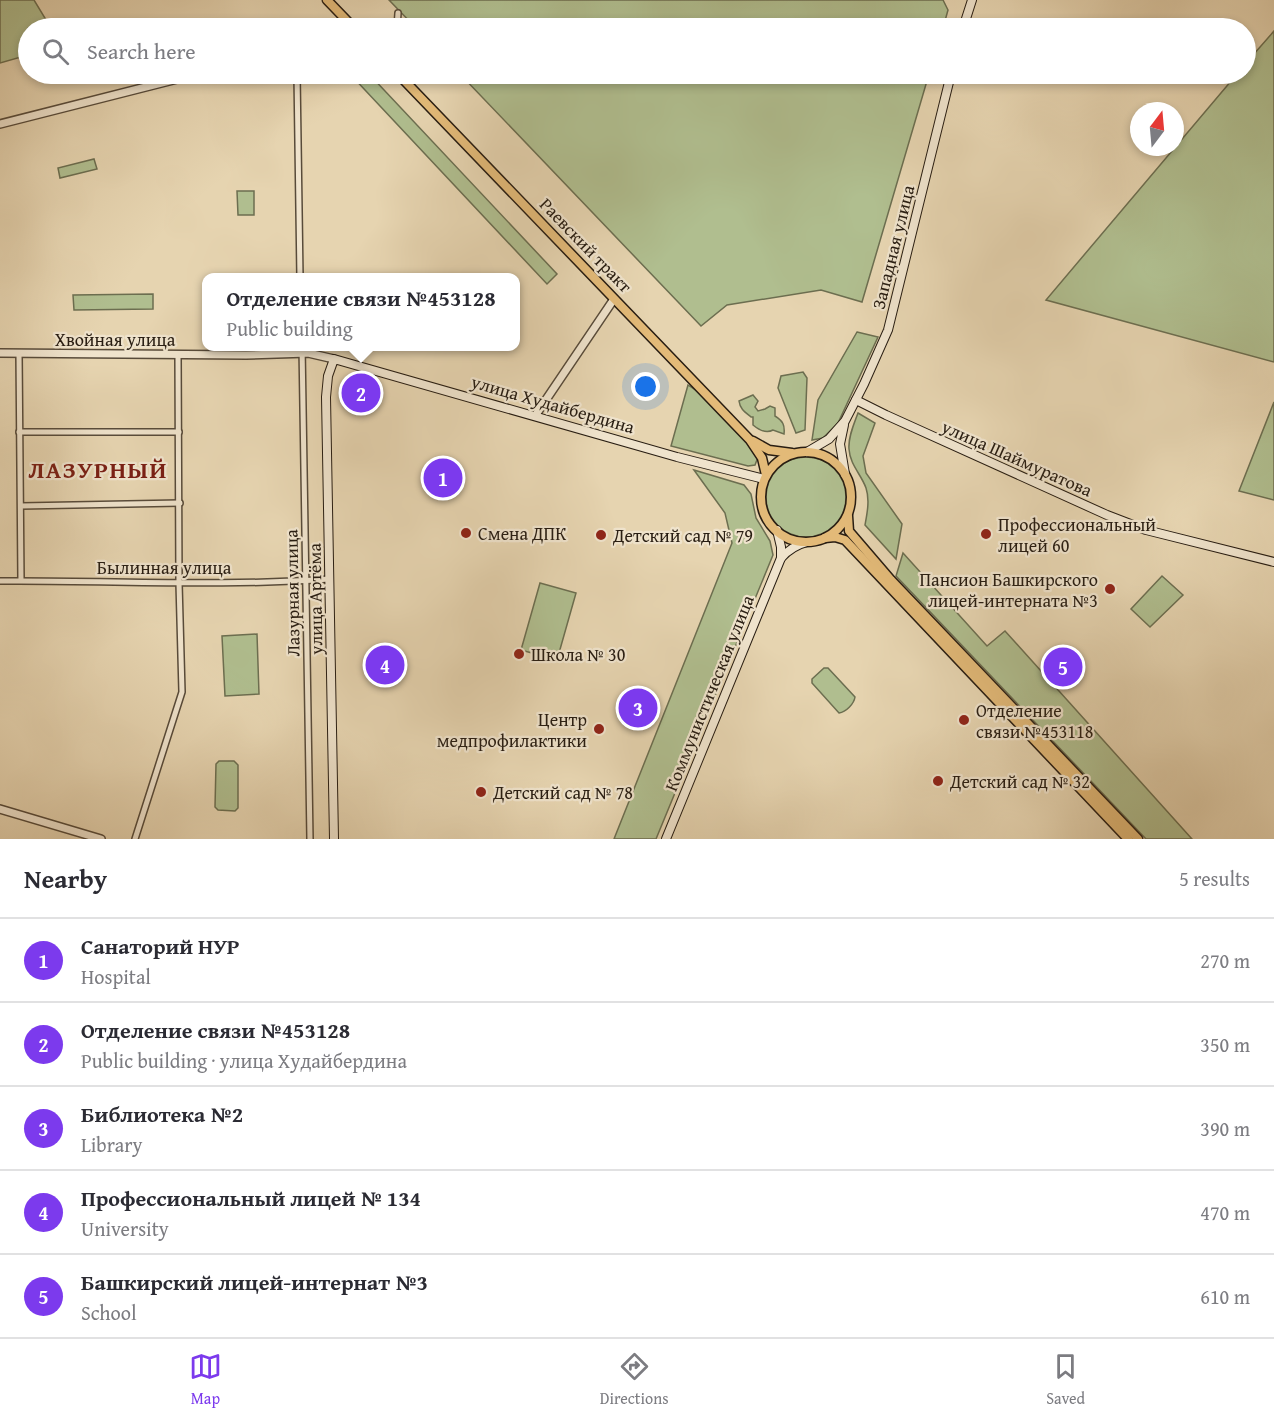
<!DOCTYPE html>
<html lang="en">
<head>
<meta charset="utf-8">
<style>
	:root { --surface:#fff; --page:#f7f7f7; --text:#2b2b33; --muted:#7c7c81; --line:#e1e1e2; --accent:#7c3aed }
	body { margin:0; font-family:"Gentium Book Plus",serif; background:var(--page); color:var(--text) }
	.compass { position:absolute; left:1130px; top:102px; width:54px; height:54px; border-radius:50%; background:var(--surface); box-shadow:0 3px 9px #0003; rotate:16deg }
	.you { position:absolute; left:646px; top:387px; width:21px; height:21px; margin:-15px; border:4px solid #fff; border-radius:50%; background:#1a73e8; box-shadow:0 0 0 9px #1a73e833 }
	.badge { display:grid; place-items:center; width:39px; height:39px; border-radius:50%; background:var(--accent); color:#fff; font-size:20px; font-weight:700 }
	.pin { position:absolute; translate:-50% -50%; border:3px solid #fff; box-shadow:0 2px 6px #0006 }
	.popup { position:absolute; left:202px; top:273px; width:318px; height:78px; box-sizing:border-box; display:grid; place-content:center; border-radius:12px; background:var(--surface); filter:drop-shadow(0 2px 4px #0005); font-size:20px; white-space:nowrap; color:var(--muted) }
	.popup b { font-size:22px; color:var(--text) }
	.popup::after { content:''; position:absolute; left:50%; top:100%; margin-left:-12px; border:12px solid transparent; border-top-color:var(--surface) }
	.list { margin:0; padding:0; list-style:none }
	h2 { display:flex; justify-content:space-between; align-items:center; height:78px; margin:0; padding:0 24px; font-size:26px }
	h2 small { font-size:20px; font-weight:400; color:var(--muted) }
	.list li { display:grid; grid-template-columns:39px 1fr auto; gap:18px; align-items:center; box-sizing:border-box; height:84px; padding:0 24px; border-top:2px solid var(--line) }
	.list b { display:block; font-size:22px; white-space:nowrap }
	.list p { margin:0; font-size:20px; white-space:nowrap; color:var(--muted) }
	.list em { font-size:20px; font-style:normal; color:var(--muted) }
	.icon { flex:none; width:33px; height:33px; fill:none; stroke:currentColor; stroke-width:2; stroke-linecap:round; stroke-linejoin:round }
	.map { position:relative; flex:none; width:1274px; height:839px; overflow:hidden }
	.search { position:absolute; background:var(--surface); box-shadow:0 3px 9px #0003; left:18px; right:18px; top:18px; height:66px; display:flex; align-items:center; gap:15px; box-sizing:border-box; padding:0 21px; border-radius:33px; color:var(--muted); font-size:22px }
	.sheet { height:498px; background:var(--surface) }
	nav { display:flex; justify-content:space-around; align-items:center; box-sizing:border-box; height:84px; border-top:2px solid var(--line); background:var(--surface); font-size:16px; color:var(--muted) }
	nav a { display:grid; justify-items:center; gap:3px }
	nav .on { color:var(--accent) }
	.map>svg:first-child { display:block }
	.green { fill:#b0be8f; stroke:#6c6e50; stroke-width:1.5 }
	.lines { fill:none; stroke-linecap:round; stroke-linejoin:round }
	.minor-casing { stroke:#584b3a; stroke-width:8 }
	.tertiary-casing { stroke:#584b3a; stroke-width:10 }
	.secondary-casing { stroke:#281d12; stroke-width:10 }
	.primary-casing { stroke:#281d12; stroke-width:11 }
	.minor { stroke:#efe3cc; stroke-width:5 }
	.tertiary { stroke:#efe3cc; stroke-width:7 }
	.secondary { stroke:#efe3cc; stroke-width:8 }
	.primary { stroke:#e3ba78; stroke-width:8 }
	.poi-dot { fill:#8f2418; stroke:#efe3cc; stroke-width:2 }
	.labels { text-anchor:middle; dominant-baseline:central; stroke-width:4.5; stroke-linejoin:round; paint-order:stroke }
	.street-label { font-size:18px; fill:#281d12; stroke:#efe3cc }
	.poi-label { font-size:18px; fill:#281d12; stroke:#efe3cc; text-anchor:start }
	.district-label { font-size:24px; font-weight:bold; letter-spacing:1.5px; fill:#7a1f14; stroke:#efe3cc }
</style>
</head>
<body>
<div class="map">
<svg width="1274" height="839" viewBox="0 0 1274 839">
	<rect width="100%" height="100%" fill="#e6d4b0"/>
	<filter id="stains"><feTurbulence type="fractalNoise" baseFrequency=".00333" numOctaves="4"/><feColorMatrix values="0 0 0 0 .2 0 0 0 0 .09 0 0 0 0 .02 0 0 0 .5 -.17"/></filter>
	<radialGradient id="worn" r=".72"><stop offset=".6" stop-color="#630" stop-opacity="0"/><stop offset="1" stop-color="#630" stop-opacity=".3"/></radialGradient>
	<g class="green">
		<path d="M0,0h34l17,28h-23v27l-28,8z"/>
		<path d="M389,0h554l5,10 -5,18h-527z"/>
		<path d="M1274,31v331l-228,-62 191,-226h9v-11z"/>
		<path d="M350,74h19l188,200 -10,10z"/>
		<path d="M460,74h469l-67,228 -41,-12 -94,15 -26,21z"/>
		<path d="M94,159l3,10 -37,9 -2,-10z"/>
		<path d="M237,191h17v24h-16z"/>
		<path d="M153,294v15l-79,1 -1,-15z"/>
		<path d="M857,332l21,5 -40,86 -15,15 -11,2 6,-40z"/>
		<path d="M803,372l4,6 -2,52 -9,3 -18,-45 3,-12z"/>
		<path d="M688,385l9,6 51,51 10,15 -3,8 -7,1 -77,-20z"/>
		<path d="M753,395l5,6 -3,6 3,4 7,-2 5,-3 5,2v8c8,5 10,9 9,18l-11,-4c-7,4 -14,0 -20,-5v-8h-2c-6,-5 -11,-8 -12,-16z"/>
		<path d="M1274,402v98l-35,-9z"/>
		<path d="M858,413l17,10 -12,33 3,17 36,51 -6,35 -31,-34c2,-11 5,-25 1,-37 -5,-14 -16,-23 -17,-39 -1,-12 5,-25 9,-36z"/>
		<circle cx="806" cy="497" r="40"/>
		<path d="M694,470l50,15 7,9 5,24 14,23 3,14 -117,284h-42l118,-296 -7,-30z"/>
		<path d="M903,553l84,93 18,-15 187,208h-46l-250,-263z"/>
		<path d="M1162,576l21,19 -33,32 -19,-18z"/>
		<path d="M540,583l36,10 -19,67 -36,-10z"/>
		<path d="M257,634l2,60 -34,2 -3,-60z"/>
		<path d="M824,668h4l27,29c-1,7 -9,15 -16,16l-27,-30v-4z"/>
		<path d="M219,761h15l4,4v43l-3,3 -17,-1 -3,-3 1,-43z"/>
	</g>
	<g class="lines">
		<defs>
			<g id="minor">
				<path d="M397,28l1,-15"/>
				<path d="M297,74l3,204"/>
				<path d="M302,346l8,493"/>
				<path d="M19,353l2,227"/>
				<path d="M19,432h160"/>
				<path d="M21,506l159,-3"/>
				<path d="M0,581c110,-1 219,6 329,-2"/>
				<path d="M135,839l47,-147 -3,-109 -1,-229"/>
			</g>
			<g id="tertiary">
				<path d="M0,124l197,-50"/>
				<path d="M0,353l246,2 62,-2 26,6"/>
				<path d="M535,416l79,-117"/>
				<path d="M0,809l101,30"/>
			</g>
			<g id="secondary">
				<path d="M963,28l9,-28"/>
				<path d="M856,400l30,15 221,100 39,15 128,32"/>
				<path d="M844,425l-4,19 5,30"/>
				<path d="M807,452l22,-13 16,-18 19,-37 24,-54 63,-256"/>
				<path d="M777,530l4,17v11"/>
				<path d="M334,839l-8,-442 2,-21 6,-17 343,98 87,22"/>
				<path d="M666,839l115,-281c8,-9 15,-13 26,-16"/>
			</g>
			<g id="primary">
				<path d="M327,0l27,28"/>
				<path d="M398,74l352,366 12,18 4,17"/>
				<path d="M753,441l16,9 23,3"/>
				<circle cx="806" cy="497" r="45"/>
				<path d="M848,516l1,15 42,49 247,259"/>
				<path d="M825,538l10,-1 10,3 283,299"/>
			</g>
		</defs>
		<use href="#minor" class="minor-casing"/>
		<use href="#tertiary" class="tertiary-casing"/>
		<use href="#secondary" class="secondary-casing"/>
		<use href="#primary" class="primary-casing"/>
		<use href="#minor" class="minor"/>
		<use href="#tertiary" class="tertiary"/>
		<use href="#secondary" class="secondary"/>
		<use href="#primary" class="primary"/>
	</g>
	<g class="poi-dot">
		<circle cx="466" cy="533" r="6"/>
		<circle cx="986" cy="534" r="6"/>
		<circle cx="601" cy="535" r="6"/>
		<circle cx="1110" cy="589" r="6"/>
		<circle cx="519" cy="654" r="6"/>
		<circle cx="964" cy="720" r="6"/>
		<circle cx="599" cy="729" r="6"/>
		<circle cx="938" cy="781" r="6"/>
		<circle cx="481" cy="792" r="6"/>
	</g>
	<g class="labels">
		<g class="street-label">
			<text transform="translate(586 245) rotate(46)">Раевский тракт</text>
			<text transform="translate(893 247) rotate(-76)">Западная улица</text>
			<text x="115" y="339">Хвойная улица</text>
			<text transform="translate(553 404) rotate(16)">улица Худайбердина</text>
			<text transform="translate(1017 458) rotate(24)">улица Шаймуратова</text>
			<text x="164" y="567">Былинная улица</text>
			<text transform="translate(292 593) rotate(-91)">Лазурная улица</text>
			<text transform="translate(315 599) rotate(-91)">улица Артёма</text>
			<text transform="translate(709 693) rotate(-68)">Коммунистическая улица</text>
		</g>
		<g class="poi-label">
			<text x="998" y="524">Профессиональный<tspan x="998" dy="21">лицей 60</tspan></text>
			<text x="478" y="533">Смена ДПК</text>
			<text x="613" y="535">Детский сад № 79</text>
			<text x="1098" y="579" text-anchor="end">Пансион Башкирского<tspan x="1098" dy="21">лицей-интерната №3</tspan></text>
			<text x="531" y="654">Школа № 30</text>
			<text x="976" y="710">Отделение<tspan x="976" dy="21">связи №453118</tspan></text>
			<text x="587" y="719" text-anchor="end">Центр<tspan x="587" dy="21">медпрофилактики</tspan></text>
			<text x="950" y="781">Детский сад № 32</text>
			<text x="493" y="792">Детский сад № 78</text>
		</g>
		<g class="district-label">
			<text x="98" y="469">ЛАЗУРНЫЙ</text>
		</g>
	</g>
	<rect width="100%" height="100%" filter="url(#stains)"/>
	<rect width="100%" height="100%" fill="url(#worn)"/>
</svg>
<svg class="compass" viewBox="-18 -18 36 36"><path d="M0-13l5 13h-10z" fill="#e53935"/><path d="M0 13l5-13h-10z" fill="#7c7c81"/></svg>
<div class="you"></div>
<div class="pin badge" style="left:443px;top:478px">1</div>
<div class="pin badge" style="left:361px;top:393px">2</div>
<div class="popup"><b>Отделение связи №453128</b>Public building</div>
<div class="pin badge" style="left:638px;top:708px">3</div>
<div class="pin badge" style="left:385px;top:665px">4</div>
<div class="pin badge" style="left:1063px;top:667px">5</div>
<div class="search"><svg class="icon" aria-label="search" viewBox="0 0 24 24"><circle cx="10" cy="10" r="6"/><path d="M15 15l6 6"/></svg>Search here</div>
</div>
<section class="sheet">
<h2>Nearby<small>5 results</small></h2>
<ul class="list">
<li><span class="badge">1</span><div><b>Санаторий НУР</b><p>Hospital</p></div><em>270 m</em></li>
<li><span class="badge">2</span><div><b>Отделение связи №453128</b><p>Public building · улица Худайбердина</p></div><em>350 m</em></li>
<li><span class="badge">3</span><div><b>Библиотека №2</b><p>Library</p></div><em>390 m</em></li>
<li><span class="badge">4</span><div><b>Профессиональный лицей № 134</b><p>University</p></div><em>470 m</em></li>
<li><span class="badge">5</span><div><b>Башкирский лицей-интернат №3</b><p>School</p></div><em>610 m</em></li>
</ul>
</section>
<nav>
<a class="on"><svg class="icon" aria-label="map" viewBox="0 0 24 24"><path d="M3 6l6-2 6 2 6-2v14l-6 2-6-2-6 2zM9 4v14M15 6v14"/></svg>Map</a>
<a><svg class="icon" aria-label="directions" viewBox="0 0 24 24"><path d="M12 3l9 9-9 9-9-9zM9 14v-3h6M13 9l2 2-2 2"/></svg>Directions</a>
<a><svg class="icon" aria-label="saved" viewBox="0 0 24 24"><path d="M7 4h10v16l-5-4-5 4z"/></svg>Saved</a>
</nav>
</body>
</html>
